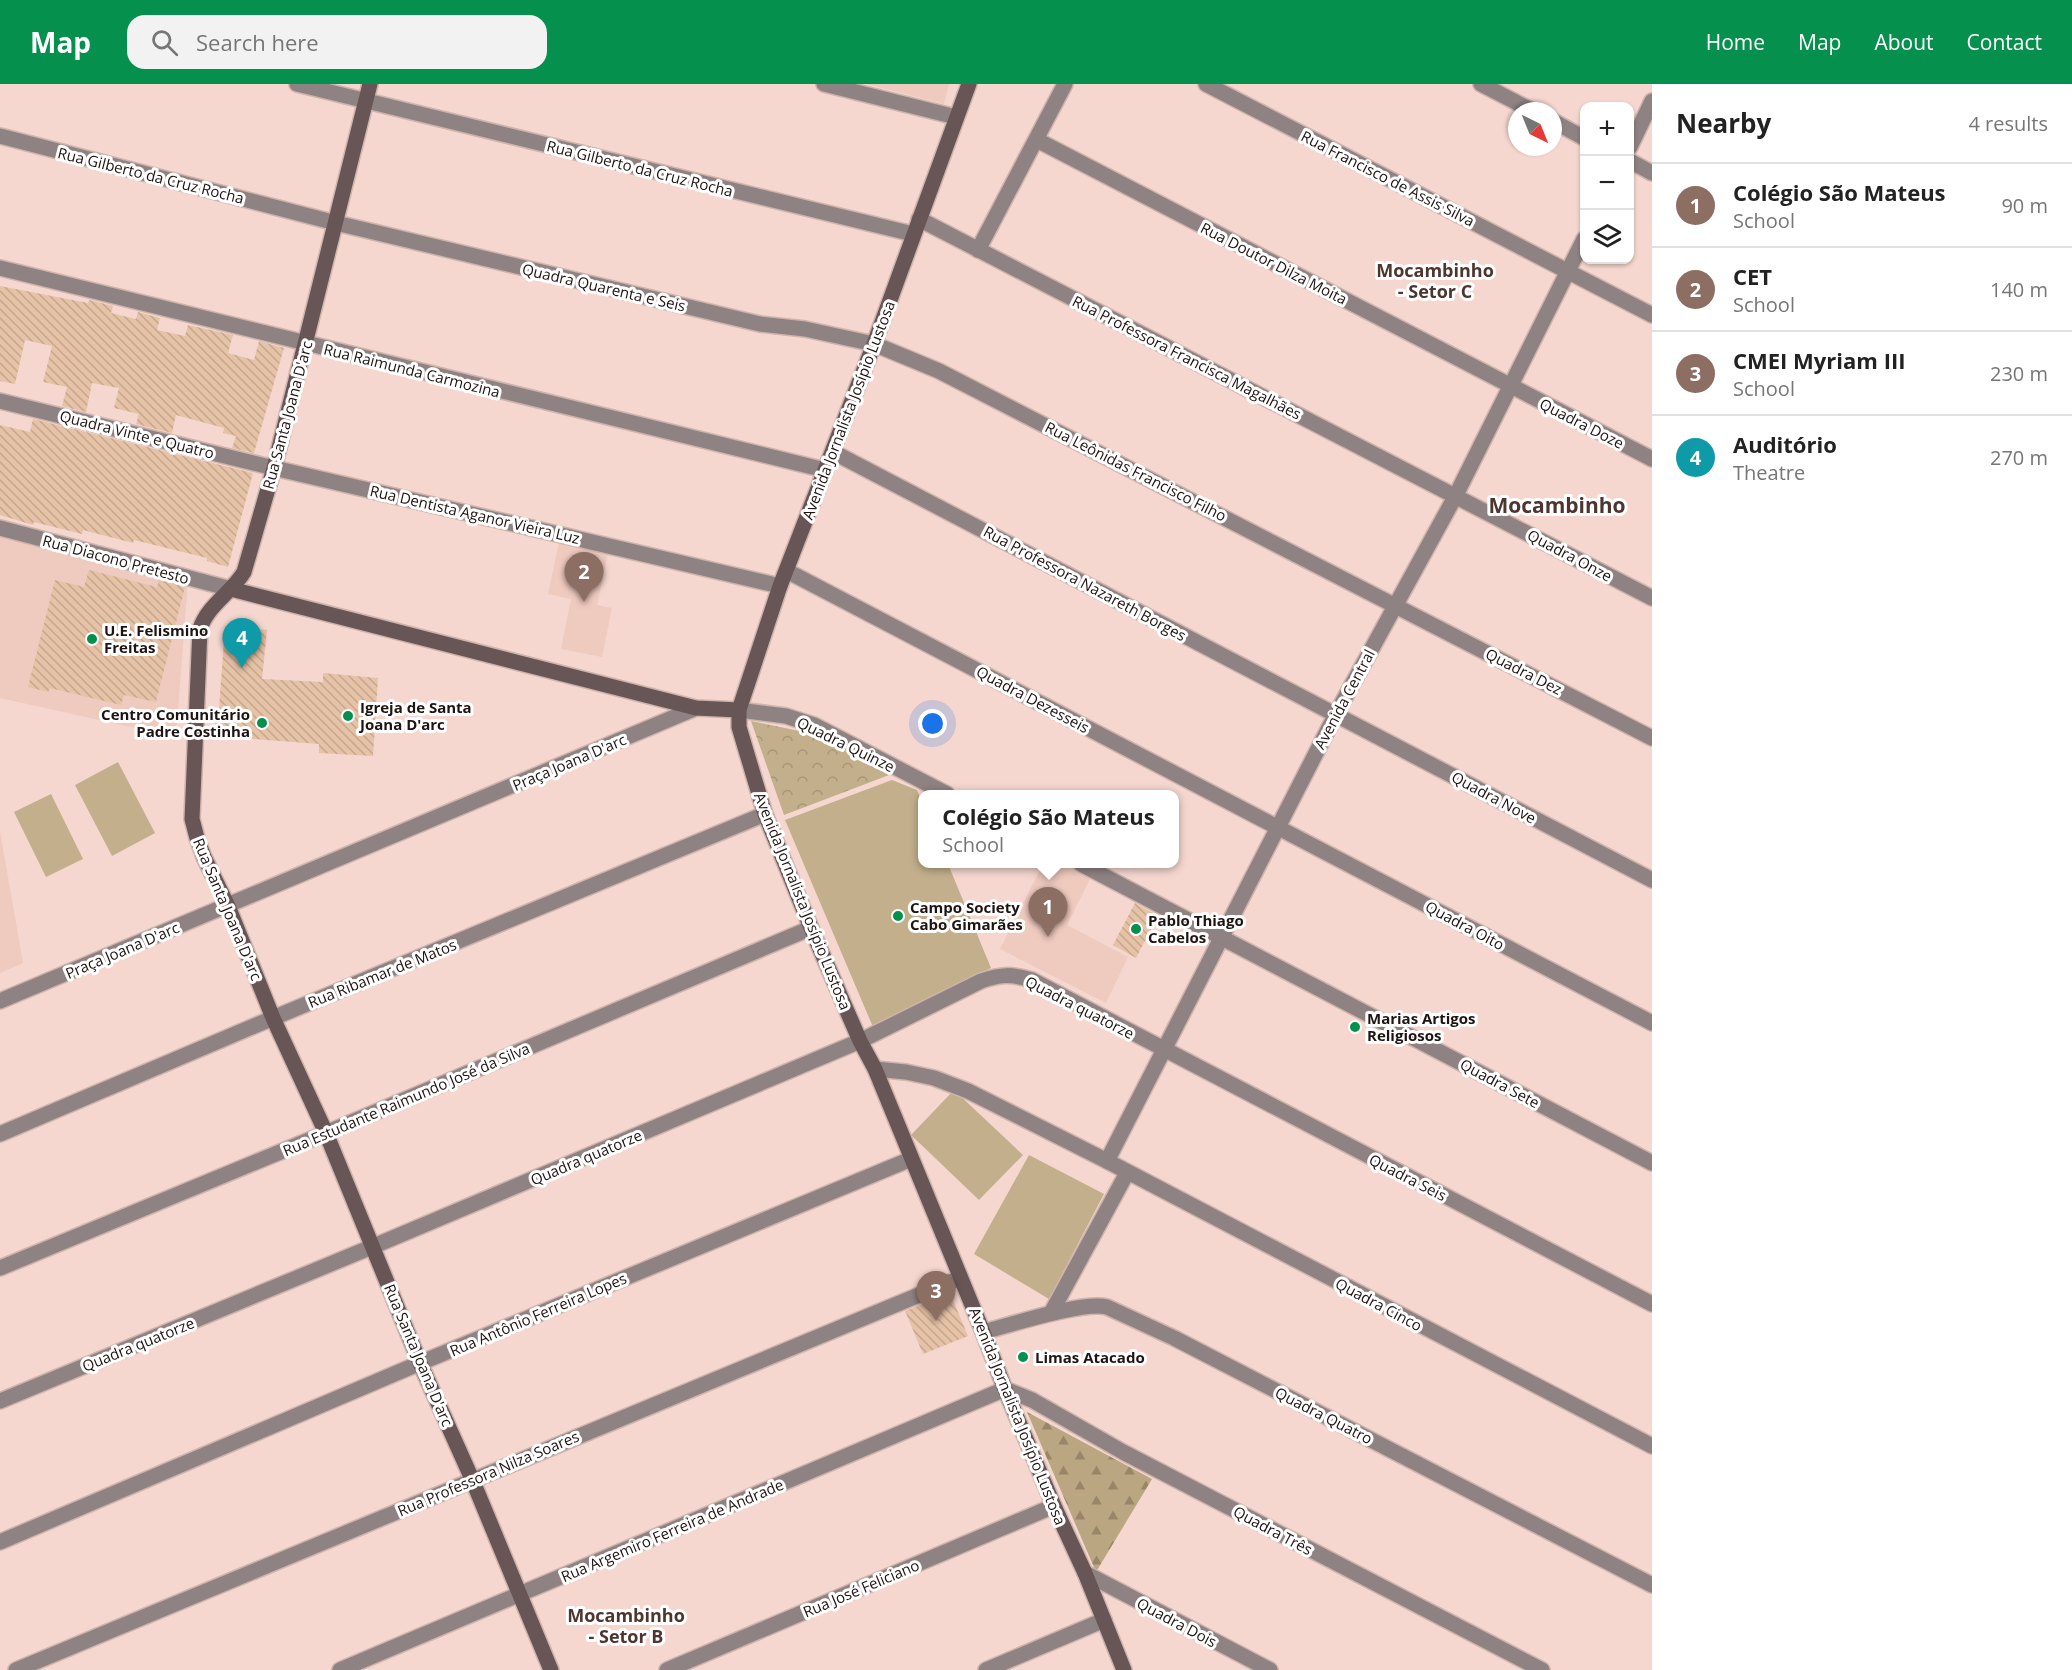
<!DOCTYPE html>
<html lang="en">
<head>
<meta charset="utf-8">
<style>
	:root { --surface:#fff; --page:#f2f2f2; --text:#222; --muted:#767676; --line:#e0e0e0; --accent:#05904e }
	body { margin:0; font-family:"Open Sans",sans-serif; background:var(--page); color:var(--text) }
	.controls { position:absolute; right:18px; top:18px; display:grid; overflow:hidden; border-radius:12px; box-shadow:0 2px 4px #0004 }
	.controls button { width:54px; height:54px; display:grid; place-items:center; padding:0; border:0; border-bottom:2px solid var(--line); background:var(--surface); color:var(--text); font:30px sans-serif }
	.compass { position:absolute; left:1508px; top:18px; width:54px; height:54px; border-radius:50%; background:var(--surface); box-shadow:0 2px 4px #0004; rotate:137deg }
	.you { position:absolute; left:933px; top:640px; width:21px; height:21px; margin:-15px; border:4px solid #fff; border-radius:50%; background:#1a73e8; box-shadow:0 0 0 9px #1a73e833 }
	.badge { display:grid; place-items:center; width:39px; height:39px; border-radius:50%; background:var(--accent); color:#fff; font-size:20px; font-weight:700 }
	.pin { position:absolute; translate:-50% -50px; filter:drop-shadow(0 2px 3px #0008) }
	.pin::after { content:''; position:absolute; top:32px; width:21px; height:18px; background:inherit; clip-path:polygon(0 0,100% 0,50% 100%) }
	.popup { position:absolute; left:918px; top:706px; width:261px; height:78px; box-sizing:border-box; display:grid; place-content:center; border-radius:12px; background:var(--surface); filter:drop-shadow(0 2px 4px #0005); font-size:20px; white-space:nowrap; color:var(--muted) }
	.popup b { font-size:22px; color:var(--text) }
	.popup::after { content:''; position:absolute; left:50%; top:100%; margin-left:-12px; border:12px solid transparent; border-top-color:var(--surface) }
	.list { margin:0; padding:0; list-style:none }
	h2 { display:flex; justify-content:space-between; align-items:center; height:78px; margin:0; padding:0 24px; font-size:26px }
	h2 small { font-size:20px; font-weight:400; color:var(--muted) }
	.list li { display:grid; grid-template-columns:39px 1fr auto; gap:18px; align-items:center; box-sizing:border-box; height:84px; padding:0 24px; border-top:2px solid var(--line) }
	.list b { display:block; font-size:22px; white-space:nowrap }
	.list p { margin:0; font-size:20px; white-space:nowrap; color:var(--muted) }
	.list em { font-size:20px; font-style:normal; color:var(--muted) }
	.icon { flex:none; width:33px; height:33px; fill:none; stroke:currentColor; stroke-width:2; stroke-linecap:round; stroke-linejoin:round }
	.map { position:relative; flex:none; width:1652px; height:1586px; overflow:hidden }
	header { display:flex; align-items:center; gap:36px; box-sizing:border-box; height:84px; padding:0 30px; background:var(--accent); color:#fff }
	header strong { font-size:28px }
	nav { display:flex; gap:33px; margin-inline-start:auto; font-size:21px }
	.search { width:420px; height:54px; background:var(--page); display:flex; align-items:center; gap:15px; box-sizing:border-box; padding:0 21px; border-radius:18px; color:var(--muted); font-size:22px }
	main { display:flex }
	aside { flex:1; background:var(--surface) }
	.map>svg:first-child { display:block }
	.built { fill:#efcabf }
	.forest { fill:url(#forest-firs) }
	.park { fill:url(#park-crowns) }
	.pitch { fill:#c3af8b }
	.building { fill:url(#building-back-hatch) }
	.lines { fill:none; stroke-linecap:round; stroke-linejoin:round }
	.street-casing { stroke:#ceb4ad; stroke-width:18 }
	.secondary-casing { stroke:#ceb4ad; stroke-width:18 }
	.street { stroke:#8f8282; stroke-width:15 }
	.secondary { stroke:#685657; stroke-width:15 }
	.poi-dot { fill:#05904e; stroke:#fff; stroke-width:2 }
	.labels { text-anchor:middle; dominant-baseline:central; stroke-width:6; stroke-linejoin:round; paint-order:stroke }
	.street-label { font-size:15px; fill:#1e1411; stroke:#fff }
	.poi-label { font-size:15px; font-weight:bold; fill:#1e1411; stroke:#fff; text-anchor:start }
	.quarter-label { font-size:18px; font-weight:bold; fill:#4d362f; stroke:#fff }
	.district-label { font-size:21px; font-weight:bold; fill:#4d362f; stroke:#fff }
</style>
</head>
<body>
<header>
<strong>Map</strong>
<div class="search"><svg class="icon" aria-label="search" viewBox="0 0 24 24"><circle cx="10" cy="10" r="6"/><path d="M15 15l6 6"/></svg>Search here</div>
<nav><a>Home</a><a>Map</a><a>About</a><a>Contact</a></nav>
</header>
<main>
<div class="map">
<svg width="1652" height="1586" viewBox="0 0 1652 1586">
	<defs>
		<pattern id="forest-firs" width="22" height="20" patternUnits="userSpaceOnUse" patternTransform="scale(1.5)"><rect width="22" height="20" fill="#baa681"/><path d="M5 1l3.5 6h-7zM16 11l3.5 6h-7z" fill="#978668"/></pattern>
		<pattern id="park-crowns" width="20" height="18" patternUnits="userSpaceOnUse" patternTransform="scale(1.5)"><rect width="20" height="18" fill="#c3af8b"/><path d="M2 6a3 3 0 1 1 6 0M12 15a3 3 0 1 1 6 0" fill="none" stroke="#a79677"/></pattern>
		<pattern id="building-back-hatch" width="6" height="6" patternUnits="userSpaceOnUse" patternTransform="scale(1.5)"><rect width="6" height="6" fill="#e6c2a6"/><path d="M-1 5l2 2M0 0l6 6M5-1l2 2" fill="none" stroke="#c5a68e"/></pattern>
	</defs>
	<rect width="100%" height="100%" fill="#f5d7cf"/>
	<g class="built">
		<path d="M867,0h82l-5,20z"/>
		<path d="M0,448l188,48 -12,157 -176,-39z"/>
		<path d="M559,458l49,10 -11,53 15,3 -10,49 -41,-8 10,-50 -23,-5z"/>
		<path d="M0,747l23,132 -23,10z"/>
		<path d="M1043,780h21l27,13 -24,48 61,32 -22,46 -106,-54z"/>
	</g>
	<path class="forest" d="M1027,1328l125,67 -56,93z"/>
	<path class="park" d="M751,637l63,13 75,41 -105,40z"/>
	<g class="pitch">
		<path d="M118,678l37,71 -43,23 -37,-71z"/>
		<path d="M892,696l25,10 5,12v62h26l43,104 -118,59 -88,-207z"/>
		<path d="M51,710l32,65 -37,18 -32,-65z"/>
		<path d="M954,1006l69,65 -44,45 -68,-65z"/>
		<path d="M1029,1071l75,39 -55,105 -75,-45z"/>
	</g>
	<g class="building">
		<path d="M0,202l88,17 1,-3 24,6 -2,7 25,6 2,-7 22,6 -3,12 28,6 3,-11 45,10 -5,18 26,7 5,-19 25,7 -30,105 -22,-5 4,-12 -13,-3 1,-5 -48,-13 -4,18 -36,-9 3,-10 -25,-6 5,-20 -27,-5 -6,29 -24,-6 5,-19 -24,-5 9,-36 -27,-6 -10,44 -15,-3z"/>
		<path d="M33,335l220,54 -25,94 -21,-6v-3l-73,-18 -1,3 -50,-13 -1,4 -48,-12 -1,3 -33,-10v-90l30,7z"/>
		<path d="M89,486l68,17 2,-7 26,7 -29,115 -32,-7 -3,10 -71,-17 -2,4 -20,-5 27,-107 29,7z"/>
		<path d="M225,542l42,4 -5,49 61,3v-9l55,5 -5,78 -54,-3v-9l-104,-8 1,-27h3z"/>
		<path d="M1135,819l23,13 -22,42 -23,-13z"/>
		<path d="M950,1209l18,43 -45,18 -18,-43z"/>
	</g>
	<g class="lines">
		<defs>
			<g id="street">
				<path d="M297,0l616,150"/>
				<path d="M824,0l132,33"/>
				<path d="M1206,0l446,231"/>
				<path d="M1481,0l52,27"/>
				<path d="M1553,37l31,17"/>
				<path d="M0,52l336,87 424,101 45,5 69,15 65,27 713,367"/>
				<path d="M1037,56l615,319"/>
				<path d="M1630,63l22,-46"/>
				<path d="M1630,77l22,12"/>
				<path d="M919,135l733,379"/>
				<path d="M978,166l87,-166"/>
				<path d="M0,184l825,202"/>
				<path d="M0,317l274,67 506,118"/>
				<path d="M833,368l819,428"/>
				<path d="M0,444l231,61"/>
				<path d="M787,487l865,452"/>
				<path d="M739,626l47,6 28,9 133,69"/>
				<path d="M1081,780l571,299"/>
				<path d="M0,917l696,-293"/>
				<path d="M875,985l31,3 28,6 34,13 139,70 545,285"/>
				<path d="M0,1050l273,-116 492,-204"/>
				<path d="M1107,1077l229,-447 120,-219 128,-256"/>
				<path d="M0,1184l326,-135 485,-205"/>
				<path d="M1051,1229l76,-140"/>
				<path d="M983,1248c27,-7 100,-31 124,-25l67,31 478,247"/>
				<path d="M0,1317l374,-155 486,-205 121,-60c21,-7 30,-7 51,-1l620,324"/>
				<path d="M0,1458l420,-179 491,-204"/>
				<path d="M1085,1489l185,97"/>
				<path d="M16,1586l944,-392"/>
				<path d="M340,1586l665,-281 27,11 91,52 419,218"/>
				<path d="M667,1586l387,-164"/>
				<path d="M986,1586l118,-50"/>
			</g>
			<g id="secondary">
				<path d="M370,0l-96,384 -30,104c-12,20 -37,34 -44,57l-8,190 5,19 7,19 24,49 45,112 53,115 94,230 52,116 79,191"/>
				<path d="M969,0l-95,260 -94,242 -41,124v17l26,87 46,114 49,113 15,28 108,263 22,57 49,117 31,67 39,97"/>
				<path d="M231,505l465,119 43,2"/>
			</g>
		</defs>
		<use href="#street" class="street-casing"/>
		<use href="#secondary" class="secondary-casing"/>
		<use href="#street" class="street"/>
		<use href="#secondary" class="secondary"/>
	</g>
	<g class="poi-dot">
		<circle cx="92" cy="555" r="6"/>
		<circle cx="348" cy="632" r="6"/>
		<circle cx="262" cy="639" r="6"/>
		<circle cx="898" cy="832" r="6"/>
		<circle cx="1136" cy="845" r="6"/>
		<circle cx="1355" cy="943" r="6"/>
		<circle cx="1023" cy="1273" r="6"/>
	</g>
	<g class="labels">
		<g class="street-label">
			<text transform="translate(640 84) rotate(14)">Rua Gilberto da Cruz Rocha</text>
			<text transform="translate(151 91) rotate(14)">Rua Gilberto da Cruz Rocha</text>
			<text transform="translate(1388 94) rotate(27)">Rua Francisco de Assis Silva</text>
			<text transform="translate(1274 179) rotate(27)">Rua Doutor Dilza Moita</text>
			<text transform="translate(604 203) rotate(13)">Quadra Quarenta e Seis</text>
			<text transform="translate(1187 273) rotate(27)">Rua Professora Francisca Magalhães</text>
			<text transform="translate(412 286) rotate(14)">Rua Raimunda Carmozina</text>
			<text transform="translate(848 326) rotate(-69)">Avenida Jornalista Josípio Lustosa</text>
			<text transform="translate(287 331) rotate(-75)">Rua Santa Joana D'arc</text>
			<text transform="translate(1582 339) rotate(27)">Quadra Doze</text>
			<text transform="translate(137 350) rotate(14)">Quadra Vinte e Quatro</text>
			<text transform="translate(1136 387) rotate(27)">Rua Leônidas Francisco Filho</text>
			<text transform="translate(475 430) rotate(13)">Rua Dentista Aganor Vieira Luz</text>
			<text transform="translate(1570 471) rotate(28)">Quadra Onze</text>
			<text transform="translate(116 475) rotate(15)">Rua Diacono Pretesto</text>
			<text transform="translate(1085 499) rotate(28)">Rua Professora Nazareth Borges</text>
			<text transform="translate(1524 587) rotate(27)">Quadra Dez</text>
			<text transform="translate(1033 615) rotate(28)">Quadra Dezesseis</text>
			<text transform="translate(1344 615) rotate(-62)">Avenida Central</text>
			<text transform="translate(846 660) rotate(26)">Quadra Quinze</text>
			<text transform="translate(569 678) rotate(-23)">Praça Joana D'arc</text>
			<text transform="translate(1494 713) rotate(28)">Quadra Nove</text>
			<text transform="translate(803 817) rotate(68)">Avenida Jornalista Josípio Lustosa</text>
			<text transform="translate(228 825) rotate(67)">Rua Santa Joana D'arc</text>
			<text transform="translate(1465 841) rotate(28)">Quadra Oito</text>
			<text transform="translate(122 866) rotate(-23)">Praça Joana D'arc</text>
			<text transform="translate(382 889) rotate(-22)">Rua Ribamar de Matos</text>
			<text transform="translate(1080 923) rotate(27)">Quadra quatorze</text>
			<text transform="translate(1500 999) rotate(28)">Quadra Sete</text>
			<text transform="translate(406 1015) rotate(-23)">Rua Estudante Raimundo José da Silva</text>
			<text transform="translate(586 1073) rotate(-23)">Quadra quatorze</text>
			<text transform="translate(1408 1093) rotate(27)">Quadra Seis</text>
			<text transform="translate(1379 1220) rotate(28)">Quadra Cinco</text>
			<text transform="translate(538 1230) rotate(-23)">Rua Antônio Ferreira Lopes</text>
			<text transform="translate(138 1260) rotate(-22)">Quadra quatorze</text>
			<text transform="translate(419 1271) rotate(67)">Rua Santa Joana D'arc</text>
			<text transform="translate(1324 1331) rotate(27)">Quadra Quatro</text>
			<text transform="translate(1018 1332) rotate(68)">Avenida Jornalista Josípio Lustosa</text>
			<text transform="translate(488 1389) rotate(-23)">Rua Professora Nilza Soares</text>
			<text transform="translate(672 1446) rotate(-23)">Rua Argemiro Ferreira de Andrade</text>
			<text transform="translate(1273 1446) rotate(28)">Quadra Três</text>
			<text transform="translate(861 1504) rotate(-23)">Rua José Feliciano</text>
			<text transform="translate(1177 1538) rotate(28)">Quadra Dois</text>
		</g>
		<g class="poi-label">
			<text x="104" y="546">U.E. Felismino<tspan x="104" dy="17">Freitas</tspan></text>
			<text x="360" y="623">Igreja de Santa<tspan x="360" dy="17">Joana D'arc</tspan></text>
			<text x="250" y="630" text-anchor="end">Centro Comunitário<tspan x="250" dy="17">Padre Costinha</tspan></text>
			<text x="910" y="823">Campo Society<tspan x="910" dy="17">Cabo Gimarães</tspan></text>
			<text x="1148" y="836">Pablo Thiago<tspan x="1148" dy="17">Cabelos</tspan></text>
			<text x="1367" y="934">Marias Artigos<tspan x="1367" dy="17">Religiosos</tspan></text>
			<text x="1035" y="1273">Limas Atacado</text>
		</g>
		<g class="quarter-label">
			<text x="1435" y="186">Mocambinho<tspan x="1435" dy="21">- Setor C</tspan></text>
			<text x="626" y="1531">Mocambinho<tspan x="626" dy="21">- Setor B</tspan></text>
		</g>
		<g class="district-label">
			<text x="1557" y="421">Mocambinho</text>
		</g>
	</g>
</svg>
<div class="controls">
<button>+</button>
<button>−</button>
<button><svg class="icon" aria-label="layers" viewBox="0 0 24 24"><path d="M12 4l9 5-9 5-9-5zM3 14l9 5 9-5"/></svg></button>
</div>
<svg class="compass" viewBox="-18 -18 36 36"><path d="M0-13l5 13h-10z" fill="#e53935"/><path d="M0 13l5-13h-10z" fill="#767676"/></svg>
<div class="you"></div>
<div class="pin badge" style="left:1048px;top:853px;background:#8d6e63">1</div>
<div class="popup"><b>Colégio São Mateus</b>School</div>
<div class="pin badge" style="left:584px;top:518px;background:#8d6e63">2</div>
<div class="pin badge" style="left:936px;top:1237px;background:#8d6e63">3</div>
<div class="pin badge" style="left:242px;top:584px;background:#0f9aa8">4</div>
</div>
<aside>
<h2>Nearby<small>4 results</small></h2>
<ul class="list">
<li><span class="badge" style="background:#8d6e63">1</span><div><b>Colégio São Mateus</b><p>School</p></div><em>90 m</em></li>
<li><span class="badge" style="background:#8d6e63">2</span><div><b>CET</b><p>School</p></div><em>140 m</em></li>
<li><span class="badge" style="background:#8d6e63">3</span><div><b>CMEI Myriam III</b><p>School</p></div><em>230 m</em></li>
<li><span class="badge" style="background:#0f9aa8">4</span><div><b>Auditório</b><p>Theatre</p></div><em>270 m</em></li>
</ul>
</aside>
</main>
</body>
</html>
